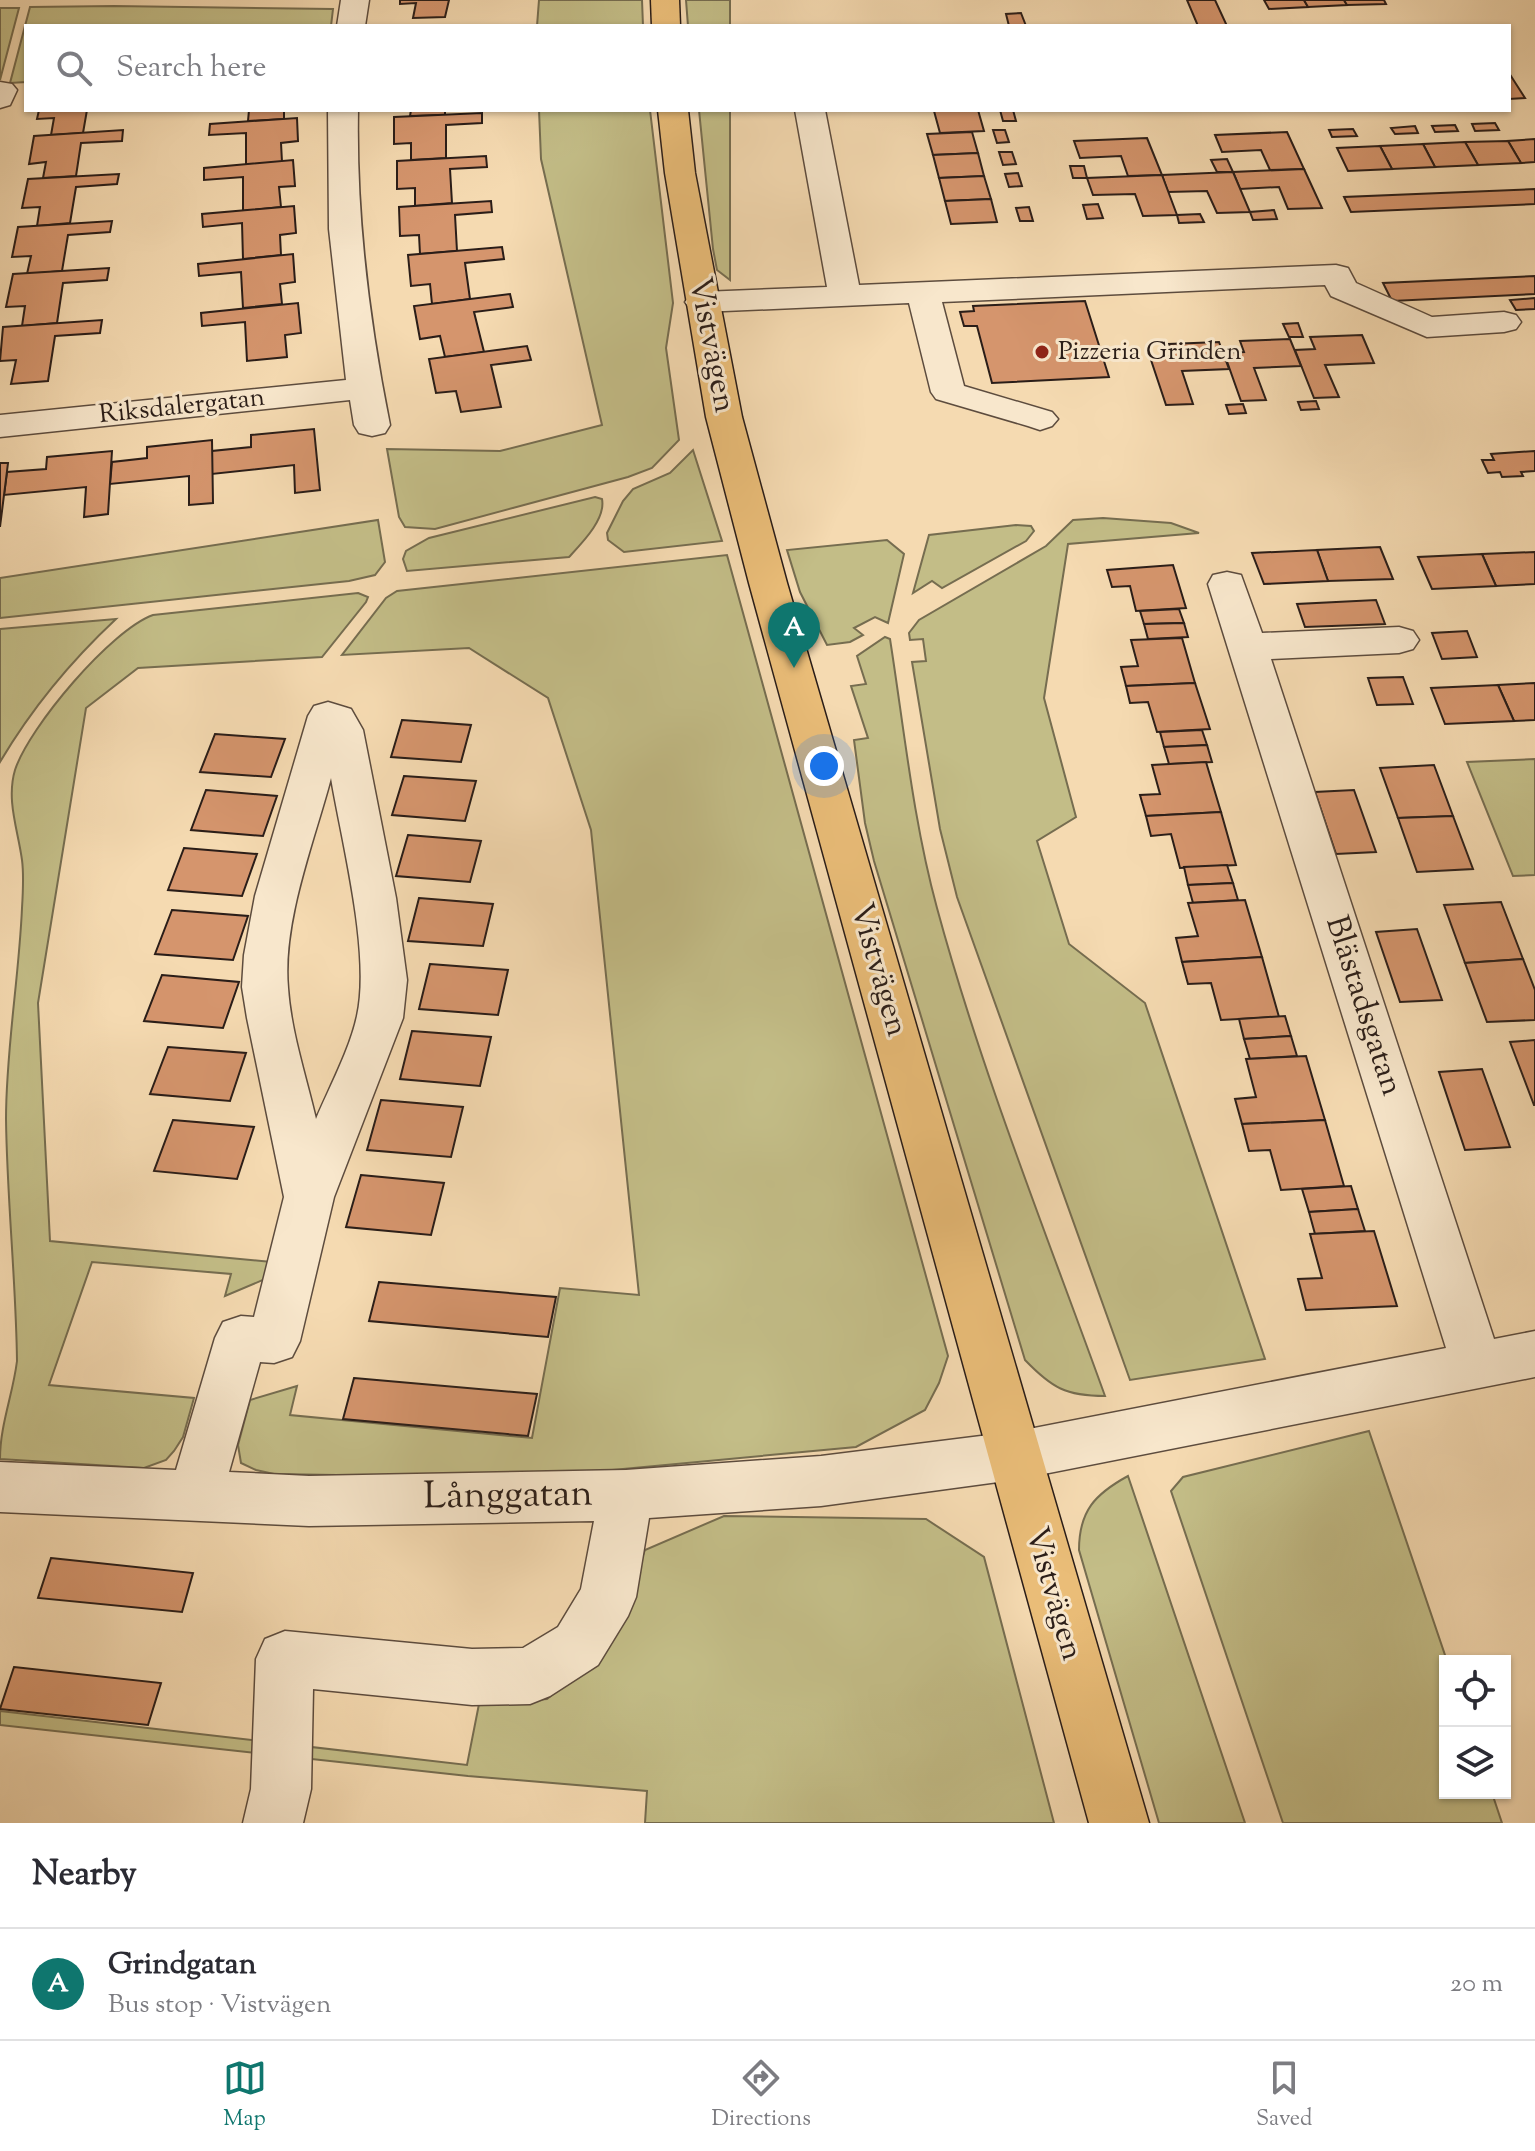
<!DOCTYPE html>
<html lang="en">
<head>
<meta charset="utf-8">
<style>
	:root { --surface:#fff; --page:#f2f2f3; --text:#2b2b33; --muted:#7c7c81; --line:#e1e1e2; --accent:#0f766e }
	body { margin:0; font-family:"Sorts Mill Goudy",serif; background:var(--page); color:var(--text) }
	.controls { position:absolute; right:24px; bottom:24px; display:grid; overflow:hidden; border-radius:0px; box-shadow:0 2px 6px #0004 }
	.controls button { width:72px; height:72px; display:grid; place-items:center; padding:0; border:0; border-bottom:2px solid var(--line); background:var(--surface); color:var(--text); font:40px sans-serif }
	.you { position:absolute; left:824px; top:766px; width:28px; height:28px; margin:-20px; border:6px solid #fff; border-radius:50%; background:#1a73e8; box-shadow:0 0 0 12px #1a73e833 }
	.badge { display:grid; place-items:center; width:52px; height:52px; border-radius:50%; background:var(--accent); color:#fff; font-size:26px; font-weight:700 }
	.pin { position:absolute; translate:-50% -66px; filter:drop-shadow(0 2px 4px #0008) }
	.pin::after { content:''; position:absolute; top:42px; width:28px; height:24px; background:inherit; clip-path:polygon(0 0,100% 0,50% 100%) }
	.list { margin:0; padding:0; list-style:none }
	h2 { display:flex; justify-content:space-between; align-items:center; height:104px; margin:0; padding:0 32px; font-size:34px }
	h2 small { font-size:26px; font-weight:400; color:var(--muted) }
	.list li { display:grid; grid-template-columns:52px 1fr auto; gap:24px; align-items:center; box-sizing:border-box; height:112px; padding:0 32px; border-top:2px solid var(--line) }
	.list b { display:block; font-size:30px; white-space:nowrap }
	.list p { margin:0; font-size:26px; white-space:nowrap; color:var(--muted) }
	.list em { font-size:26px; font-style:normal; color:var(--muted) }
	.icon { flex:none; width:44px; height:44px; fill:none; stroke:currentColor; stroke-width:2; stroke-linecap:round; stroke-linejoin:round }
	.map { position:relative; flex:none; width:1535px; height:1823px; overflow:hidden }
	.search { position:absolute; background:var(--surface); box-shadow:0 2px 6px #0004; left:24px; right:24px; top:24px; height:88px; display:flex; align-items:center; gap:20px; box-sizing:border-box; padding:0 28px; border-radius:0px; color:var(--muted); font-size:30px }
	.sheet { height:216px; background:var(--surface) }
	nav { display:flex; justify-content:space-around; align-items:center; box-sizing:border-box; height:112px; border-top:2px solid var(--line); background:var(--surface); font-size:22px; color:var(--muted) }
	nav a { display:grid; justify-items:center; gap:4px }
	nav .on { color:var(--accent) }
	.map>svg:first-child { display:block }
	.green { fill:#c3bd87; stroke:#766d50; stroke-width:2 }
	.building { fill:#d5956d; stroke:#2a1d18; stroke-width:2 }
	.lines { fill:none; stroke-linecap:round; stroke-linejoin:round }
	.minor-casing { stroke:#5d4c3e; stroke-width:3 }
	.major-casing { stroke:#2a1d18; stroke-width:3 }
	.minor { fill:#f8e7cc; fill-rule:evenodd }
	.major { fill:#eabd78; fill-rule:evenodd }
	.poi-dot { fill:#8f2418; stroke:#f8e7cc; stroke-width:3 }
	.labels { text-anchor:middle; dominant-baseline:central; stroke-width:6; stroke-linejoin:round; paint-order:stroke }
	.far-poi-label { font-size:26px; fill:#2a1d18; stroke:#f8e7cc; text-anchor:start }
	.far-street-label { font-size:26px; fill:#2a1d18; stroke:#f8e7cc }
	.street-label { font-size:32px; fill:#2a1d18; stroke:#f8e7cc }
	.near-street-label { font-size:38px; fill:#2a1d18; stroke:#f8e7cc }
</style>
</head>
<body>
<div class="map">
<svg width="1535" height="1823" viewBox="0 0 1535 1823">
	<rect width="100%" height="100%" fill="#f5dab1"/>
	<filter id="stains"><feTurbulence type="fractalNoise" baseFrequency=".0025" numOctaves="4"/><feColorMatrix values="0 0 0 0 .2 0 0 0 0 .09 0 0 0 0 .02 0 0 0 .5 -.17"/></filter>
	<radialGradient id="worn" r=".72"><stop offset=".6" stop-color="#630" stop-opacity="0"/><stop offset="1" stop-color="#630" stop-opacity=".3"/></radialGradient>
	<g class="green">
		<path d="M539,0h103l1,26h-106z"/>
		<path d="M686,0h44v26h-42z"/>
		<path d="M114,6l219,3 -2,17h-305v56l-16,1 20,-76z"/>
		<path d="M0,8h19l-19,72z"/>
		<path d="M539,110h111l23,193 -7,45 13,92 -27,28 -24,9 -193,52 -30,-2 -6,-10 -12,-68 113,2 102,-26 -61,-266z"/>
		<path d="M699,110h31v170l-13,-10 -4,-21z"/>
		<path d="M693,450l29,91 -98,11 -16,-12 -1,-7 16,-32 10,-12 37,-16z"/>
		<path d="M595,497l7,2c4,20 -20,44 -33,58l-162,14 -4,-12 3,-8 23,-13z"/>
		<path d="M1103,518l68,5 28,10 -131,11 -24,154 32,119 -39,24 32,103 76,59 120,356 -135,21 -173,-483 -17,-68 -28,-167 14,-1 -3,-22 -13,1 -1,-7 10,-13 127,-74 27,-26z"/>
		<path d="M378,520l7,42 -10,13 -26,6 -349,37v-40z"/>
		<path d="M1016,525l15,1 3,5 -8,10 -84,47 -10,-7 -19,12 16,-58z"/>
		<path d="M887,540l17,14 -16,69 -13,-6 -21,11 9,7 -13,7 -23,3 -27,-53 -13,-42z"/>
		<path d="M727,555l221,801 -9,27 -14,27 -69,37 -329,31 -253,-4 -18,-4 -15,-7 -3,-18 12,-45 47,-14 -7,29 242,23 28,-150 79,7 -48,-465 -43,-132 -79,-50 -127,7 44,-57 11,-7z"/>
		<path d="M358,593l10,4 -2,5 -44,55 -184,11 -52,40 -48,295 12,238 232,22 -19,17 -38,16 6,-22 -139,-12 -43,123 145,13 -11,39 -9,14 -8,9 -22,8 -144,-9c0,-34 13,-65 17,-98 -1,-81 -10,-161 -11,-242 0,-70 13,-141 16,-211 1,-16 2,-33 0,-48 -4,-30 -16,-60 -7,-90 14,-43 96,-140 138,-155z"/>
		<path d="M116,619c-45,42 -84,89 -116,143v-133z"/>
		<path d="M885,637l5,2c14,89 23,181 47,269 45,166 110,327 168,488 -39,0 -53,-8 -80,-36l-151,-499 -9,-38 -11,-83 14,-2 -17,-52 15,-2 -9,-28z"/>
		<path d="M1535,759v116l-22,1 -46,-114z"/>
		<path d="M1369,1431l78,230 -2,132h47l10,30h-219l-112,-332 12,-14z"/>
		<path d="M1128,1476l117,347h-86l-80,-273c0,-39 16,-56 49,-74z"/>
		<path d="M724,1516l202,3 58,38 70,266h-409l2,-32 -179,-15 -468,-51v-14l467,54 12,-61 68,-5 62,-53 36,-96z"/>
	</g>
	<g class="building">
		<path d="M400,0h49l-4,17 -32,1 3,-15 -16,1z"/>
		<path d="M1187,0h28l12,26h-29z"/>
		<path d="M1264,0h40l4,7 -39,2z"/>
		<path d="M1304,0h40l3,5 -39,2z"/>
		<path d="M1344,0h40l2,4 -39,1z"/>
		<path d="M1021,13l5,13h-17l-3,-12z"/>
		<path d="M1509,73l16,25 -16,1z"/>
		<path d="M39,110h48l-4,23 -32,2 3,-17 -17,1z"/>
		<path d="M249,110h35v9l-36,2z"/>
		<path d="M411,110h34v5l-35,1z"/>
		<path d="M978,110l6,21 -44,2 -6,-22z"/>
		<path d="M1000,110h13l3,11h-13z"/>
		<path d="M482,113v10l-36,2v33l-35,2v-17l-17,1v-27z"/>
		<path d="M297,118l1,23 -17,2 1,19 -36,3v-32l-37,2 1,-11z"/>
		<path d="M1495,123l4,7 -24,1 -3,-7z"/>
		<path d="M1455,125l3,6 -23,1 -3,-6z"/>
		<path d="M1415,126l3,7 -23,1 -4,-6z"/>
		<path d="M1353,129l4,7 -25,1 -3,-7z"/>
		<path d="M123,130l-1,11 -41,2 -5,33 -33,2 3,-16 -17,2 5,-28z"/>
		<path d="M993,130h12l4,12 -12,1z"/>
		<path d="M972,132l6,21 -45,2 -6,-21z"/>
		<path d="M1287,132l17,37 -34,1 -9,-20 -39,2 -7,-17z"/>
		<path d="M1147,138l15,37 -34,1 -7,-20 -41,2 -6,-17z"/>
		<path d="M1535,139v23l-14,1 -13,-22z"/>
		<path d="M1508,141l13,22 -43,2 -13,-23z"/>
		<path d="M1465,142l13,23 -43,2 -12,-23z"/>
		<path d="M1423,144l12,23 -43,2 -12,-23z"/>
		<path d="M1380,146l12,23 -44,2 -11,-23z"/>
		<path d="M999,152h13l4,12 -13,1z"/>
		<path d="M978,153l6,23 -45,2 -6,-23z"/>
		<path d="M486,156l1,11 -37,2 2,34 -37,3v-18l-18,1v-28z"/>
		<path d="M1227,159l6,13h-16l-6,-12z"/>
		<path d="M293,160l2,26 -16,1 2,20 -38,4v-34l-39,3v-12z"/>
		<path d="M1070,166h14l3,12h-14z"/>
		<path d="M1304,169l18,39 -34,1 -9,-22 -39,2 -7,-17z"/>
		<path d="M1233,172l17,40 -33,1 -10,-22 -39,1 -6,-17z"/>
		<path d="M1018,173l4,13 -13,1 -4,-13z"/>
		<path d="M119,174l-2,10 -41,3 -6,36 -33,3 3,-19 -18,1 6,-29z"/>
		<path d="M1162,175l15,40 -34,1 -8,-22 -42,1 -6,-17z"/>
		<path d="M984,176l7,23 -46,2 -6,-23z"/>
		<path d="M1535,189v15l-184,8 -7,-15z"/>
		<path d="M991,199l6,23 -46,2 -6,-23z"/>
		<path d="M491,201l1,11 -37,3 2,36 -37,3 -1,-19 -19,1 -1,-29z"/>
		<path d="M1098,204l5,14 -16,1 -4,-14z"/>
		<path d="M294,206l2,27 -16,2 1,20 -38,4 -1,-36 -39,4 -1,-13z"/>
		<path d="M1029,207l4,14h-13l-4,-13z"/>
		<path d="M1274,210l3,9 -24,1 -3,-8z"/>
		<path d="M1200,214l4,8 -25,1 -2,-8z"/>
		<path d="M112,221l-2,11 -42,3 -6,36 -35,3 4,-18 -19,1 6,-30z"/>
		<path d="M502,247l2,12 -39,4 5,36 -38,5 -2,-20 -19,2 -3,-31z"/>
		<path d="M293,254l2,28 -15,2 2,20 -39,4 -2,-36 -42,4 -1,-12z"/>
		<path d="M109,268l-2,12 -44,3 -6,40 -35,3 3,-20 -19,1 7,-33z"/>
		<path d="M1535,276v18l-143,7 -9,-18z"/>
		<path d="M510,294l3,13 -39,5 10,40 -39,5 -5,-21 -20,3 -6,-33z"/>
		<path d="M1535,298v11l-19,1 -6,-10z"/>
		<path d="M1085,301l24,76 -117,6 -15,-57h-13l-4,-14 14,-1 -1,-5z"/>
		<path d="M298,303l3,30 -16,2 2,22 -40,4 -2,-39 -43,4 -1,-13z"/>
		<path d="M102,320l-2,13 -45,3 -7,45 -37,3 5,-24 -16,1 3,-34z"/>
		<path d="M1298,323l5,14h-14l-6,-13z"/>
		<path d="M1362,335l12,28 -49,2 14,32 -25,1 -19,-48 20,-1 -5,-12z"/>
		<path d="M1290,339l11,27 -47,2 12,32 -25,1 -17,-48 20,-1 -4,-11z"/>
		<path d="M1219,342l10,27 -47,2 11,33 -27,1 -16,-48 23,-1 -4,-12z"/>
		<path d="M527,346l4,14 -40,5 10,42 -40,5 -5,-21 -20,2 -7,-34z"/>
		<path d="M1316,401l3,8 -18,1 -3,-8z"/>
		<path d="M1243,404l3,9 -17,1 -3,-9z"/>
		<path d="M314,429l6,61 -25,3 -1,-28 -82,9v-23l39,-4v-12z"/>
		<path d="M212,440l1,63 -24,2v-29l-79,8 2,-22 35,-4v-11z"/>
		<path d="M112,451l-4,63 -24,3 2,-30 -82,8 3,-23 39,-3 1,-12z"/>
		<path d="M1535,451v20l-14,1 2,4 -21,1 -2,-5 -12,1 -6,-13h12l-3,-6z"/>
		<path d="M0,463h8l-8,64z"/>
		<path d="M1380,547l13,32 -65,2 -11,-31z"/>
		<path d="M1317,550l11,31 -64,3 -12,-31z"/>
		<path d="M1535,552v32l-39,2 -14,-32z"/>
		<path d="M1482,554l14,32 -64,3 -14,-32z"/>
		<path d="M1173,565l13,43 -50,3 -6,-25 -18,1 -5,-17z"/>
		<path d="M1376,600l9,24 -80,3 -8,-23z"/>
		<path d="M1179,609l5,14 -40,1 -4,-13z"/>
		<path d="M1184,623l4,14 -40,2 -4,-15z"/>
		<path d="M1467,631l10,26 -35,2 -10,-26z"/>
		<path d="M1182,638l13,45 -69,3 -5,-19 17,-1 -7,-26z"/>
		<path d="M1403,677l10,27 -36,1 -9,-27z"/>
		<path d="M1195,683l15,46 -53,3 -9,-30 -18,1 -4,-17z"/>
		<path d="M1535,683v37l-21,1 -16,-36z"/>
		<path d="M1498,685l16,36 -69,3 -14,-36z"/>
		<path d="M402,720l69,5 -10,37 -70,-5z"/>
		<path d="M1202,730l5,15 -43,2 -4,-15z"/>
		<path d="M215,734l70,5 -14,38 -71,-5z"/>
		<path d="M1207,745l5,17 -43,2 -5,-17z"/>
		<path d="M1206,762l15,50 -75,4 -6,-21 20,-1 -8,-29z"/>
		<path d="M1434,765l19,51 -55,2 -18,-50z"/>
		<path d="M404,776l72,5 -11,40 -73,-6z"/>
		<path d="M206,790l71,6 -14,40 -72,-6z"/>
		<path d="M1354,790l22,62 -40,2 -21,-62z"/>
		<path d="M1221,812l15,53 -56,3 -9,-34 -20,2 -5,-20z"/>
		<path d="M1453,816l20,53 -56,3 -19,-54z"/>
		<path d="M408,835l73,6 -11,41 -74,-6z"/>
		<path d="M184,848l73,6 -15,42 -74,-6z"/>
		<path d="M1227,865l6,18 -45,2 -4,-18z"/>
		<path d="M1233,883l5,17 -45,3 -5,-18z"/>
		<path d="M419,898l74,6 -10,42 -75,-5z"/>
		<path d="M1245,900l17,57 -80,5 -6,-24 22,-2 -10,-33z"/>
		<path d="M1501,902l22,57 -58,4 -21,-58z"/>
		<path d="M172,910l76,6 -15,44 -78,-6z"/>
		<path d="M1417,929l25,71 -42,2 -24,-70z"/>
		<path d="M1262,957l17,60 -58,3 -10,-37 -23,1 -6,-22z"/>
		<path d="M1523,959l12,31v30l-48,2 -22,-59z"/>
		<path d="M430,964l78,6 -10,45 -79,-6z"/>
		<path d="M162,975l77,7 -16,46 -79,-7z"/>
		<path d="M1285,1016l6,20 -47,3 -5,-20z"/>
		<path d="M412,1031l79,6 -11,49 -80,-7z"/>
		<path d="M1291,1036l6,20 -47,3 -6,-20z"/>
		<path d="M1535,1040v65h-1l-24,-63z"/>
		<path d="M168,1047l78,6 -16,48 -80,-7z"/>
		<path d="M1306,1056l19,64 -83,4 -7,-25 21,-2 -10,-38z"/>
		<path d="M1482,1069l28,78 -45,3 -26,-78z"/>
		<path d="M381,1100l82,7 -12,50 -84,-7z"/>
		<path d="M173,1120l81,7 -17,52 -83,-8z"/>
		<path d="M1325,1120l19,66 -63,4 -11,-40 -21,1 -7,-27z"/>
		<path d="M361,1175l83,8 -13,52 -85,-8z"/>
		<path d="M1351,1186l7,23 -49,3 -7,-23z"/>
		<path d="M1358,1209l7,22 -50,3 -6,-22z"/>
		<path d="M1374,1231l23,75 -91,4 -8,-31 24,-1 -12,-44z"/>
		<path d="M379,1282l177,15 -8,40 -179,-16z"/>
		<path d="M354,1378l183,16 -9,42 -185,-17z"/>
		<path d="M51,1558l142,15 -11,39 -144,-14z"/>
		<path d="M14,1667l147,16 -13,42 -148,-16z"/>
	</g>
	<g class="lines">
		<defs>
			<g id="minor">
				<path d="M341,0h28l-4,26h-28z"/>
				<path d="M0,82l12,2 5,6 -7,15 -10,3z"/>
				<path d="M328,110h30c-2,107 11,210 32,315l-5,8 -13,3 -13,-3 -5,-8 -4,-25 -350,37v-22l346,-35 -17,-151z"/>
				<path d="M795,110h30l34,175 477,-20 12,3 8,15 76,34 72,-5 12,3 5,7 -5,7 -12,3 -77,5 -96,-41 -6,-11 -383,17 22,84 88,26 6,7 -6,7 -12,4 -12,-4 -92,-27 -5,-7 -22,-89 -207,9 -12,-3 -5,-7 5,-7 12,-3 125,-5z"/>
				<path d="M1227,572l14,3 21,58 137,-6 14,4 6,9 -6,9 -14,4 -128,6 223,680 41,-8v46l-522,103 -192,26 -172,12 -13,79 -8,19 -30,49 -48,31 -20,8 -58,1 -159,-16 -2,100 -8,34h-60l8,-34 5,-130 9,-20 20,-8 187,18 51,-1 35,-21 23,-38 13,-68 -285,5 -309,-14v-50l176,8 39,-132 8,-16 18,-6 13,1 30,-120 -37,-179 -5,-31 2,-32 11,-59 53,-180 6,-10 14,-4 23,7 12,21 33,168 11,82 -4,38 -69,179 -34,144 -8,16 -18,6 -14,-1 -31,110 80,4 317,-6 195,-14 192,-24 433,-84 -238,-764 5,-9zM331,778c11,65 40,176 26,238 -7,33 -28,72 -41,103 -10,-43 -25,-87 -28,-131 -6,-66 26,-146 43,-210z"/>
			</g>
			<g id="major">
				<path d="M651,0h28l1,26h-28z"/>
				<path d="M658,110h30l7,63 47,244 45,166 362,1240h-60l-340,-1240 -43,-166 -41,-244z"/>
			</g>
		</defs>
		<use href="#minor" class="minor-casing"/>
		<use href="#major" class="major-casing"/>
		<use href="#minor" class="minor"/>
		<use href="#major" class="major"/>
	</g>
	<circle class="poi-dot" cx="1042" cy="352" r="8"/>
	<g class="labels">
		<g class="far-poi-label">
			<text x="1058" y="352">Pizzeria Grinden</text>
		</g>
		<g class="far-street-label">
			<text transform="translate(182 407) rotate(-6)">Riksdalergatan</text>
		</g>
		<g class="street-label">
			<text transform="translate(711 345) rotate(79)">Vistvägen</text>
			<text transform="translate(878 970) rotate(74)">Vistvägen</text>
			<text transform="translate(1363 1006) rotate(72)">Blästadsgatan</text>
			<text transform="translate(1053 1594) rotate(74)">Vistvägen</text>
		</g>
		<g class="near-street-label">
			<text transform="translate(508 1497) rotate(-1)">Långgatan</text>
		</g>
	</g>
	<rect width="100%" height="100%" filter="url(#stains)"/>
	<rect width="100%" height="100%" fill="url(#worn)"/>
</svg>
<div class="controls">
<button><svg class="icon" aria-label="locate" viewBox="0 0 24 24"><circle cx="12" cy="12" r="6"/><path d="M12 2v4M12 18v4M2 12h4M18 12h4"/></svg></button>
<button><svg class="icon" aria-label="layers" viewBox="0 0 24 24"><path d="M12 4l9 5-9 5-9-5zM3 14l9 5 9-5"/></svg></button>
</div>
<div class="you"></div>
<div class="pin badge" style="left:794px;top:668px">A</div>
<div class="search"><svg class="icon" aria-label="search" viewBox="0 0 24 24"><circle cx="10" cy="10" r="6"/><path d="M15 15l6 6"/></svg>Search here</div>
</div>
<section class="sheet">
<h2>Nearby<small></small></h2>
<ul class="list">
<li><span class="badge">A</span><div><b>Grindgatan</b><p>Bus stop · Vistvägen</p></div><em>20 m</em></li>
</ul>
</section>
<nav>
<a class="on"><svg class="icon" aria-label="map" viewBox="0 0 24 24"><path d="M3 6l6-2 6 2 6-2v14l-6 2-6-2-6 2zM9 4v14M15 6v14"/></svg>Map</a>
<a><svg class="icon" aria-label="directions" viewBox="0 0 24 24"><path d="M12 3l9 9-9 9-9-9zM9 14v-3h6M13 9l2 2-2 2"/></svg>Directions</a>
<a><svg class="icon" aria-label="saved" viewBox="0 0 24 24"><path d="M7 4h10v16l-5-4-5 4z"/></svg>Saved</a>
</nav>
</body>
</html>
